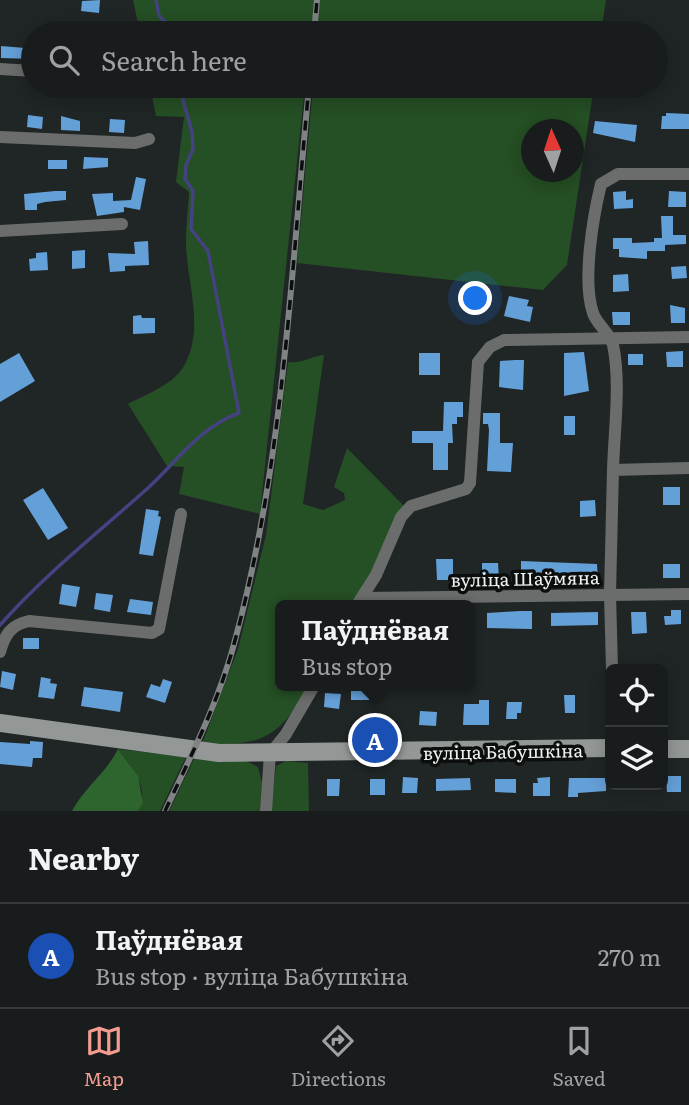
<!DOCTYPE html>
<html lang="en">
<head>
<meta charset="utf-8">
<style>
	:root { --surface:#181c1c; --page:#252929; --text:#f1f3f6; --muted:#9fa1a3; --line:#363a3b; --accent:#f59c91 }
	body { margin:0; font-family:Literata,serif; background:var(--page); color:var(--text) }
	.controls { position:absolute; right:21px; bottom:21px; display:grid; overflow:hidden; border-radius:10px; box-shadow:0 4px 18px #0003 }
	.controls button { width:63px; height:63px; display:grid; place-items:center; padding:0; border:0; border-bottom:2px solid var(--line); background:var(--surface); color:var(--text); font:35px sans-serif }
	.compass { position:absolute; left:521px; top:119px; width:63px; height:63px; border-radius:50%; background:var(--surface); box-shadow:0 4px 18px #0003; rotate:357deg }
	.you { position:absolute; left:476px; top:299px; width:24px; height:24px; margin:-18px; border:5px solid #fff; border-radius:50%; background:#1a73e8; box-shadow:0 0 0 10px #1a73e833 }
	.badge { display:grid; place-items:center; width:46px; height:46px; border-radius:50%; background:var(--accent); color:#fff; font-size:23px; font-weight:700 }
	.pin { position:absolute; translate:-50% -50%; border:4px solid #fff; box-shadow:0 2px 7px #0006 }
	.popup { position:absolute; left:275px; top:600px; width:200px; height:91px; box-sizing:border-box; display:grid; place-content:center; border-radius:10px; background:var(--surface); filter:drop-shadow(0 2px 5px #0005); font-size:23px; white-space:nowrap; color:var(--muted) }
	.popup b { font-size:26px; color:var(--text) }
	.popup::after { content:''; position:absolute; left:50%; top:100%; margin-left:-14px; border:14px solid transparent; border-top-color:var(--surface) }
	.list { margin:0; padding:0; list-style:none }
	h2 { display:flex; justify-content:space-between; align-items:center; height:91px; margin:0; padding:0 28px; font-size:30px }
	h2 small { font-size:23px; font-weight:400; color:var(--muted) }
	.list li { display:grid; grid-template-columns:46px 1fr auto; gap:21px; align-items:center; box-sizing:border-box; height:105px; padding:0 28px; border-top:2px solid var(--line) }
	.list b { display:block; font-size:26px; white-space:nowrap }
	.list p { margin:0; font-size:23px; white-space:nowrap; color:var(--muted) }
	.list em { font-size:23px; font-style:normal; color:var(--muted) }
	.icon { flex:none; width:38px; height:38px; fill:none; stroke:currentColor; stroke-width:2; stroke-linecap:round; stroke-linejoin:round }
	.map { position:relative; flex:none; width:689px; height:811px; overflow:hidden }
	.search { position:absolute; background:var(--surface); box-shadow:0 4px 18px #0003; left:21px; right:21px; top:21px; height:77px; display:flex; align-items:center; gap:18px; box-sizing:border-box; padding:0 24px; border-radius:38px; color:var(--muted); font-size:26px }
	.sheet { height:196px; background:var(--surface) }
	nav { display:flex; justify-content:space-around; align-items:center; box-sizing:border-box; height:98px; border-top:2px solid var(--line); background:var(--surface); font-size:19px; color:var(--muted) }
	nav a { display:grid; justify-items:center; gap:4px }
	nav .on { color:var(--accent) }
	.map>svg:first-child { display:block }
	.green { fill:#254f24; fill-rule:evenodd }
	.forest { fill:#2e652e }
	.lines { fill:none; stroke-linecap:round; stroke-linejoin:round }
	.stream { stroke:#454282; stroke-width:3.5 }
	.building { fill:#64a0d8 }
	.street { stroke:#6b6d6c; stroke-width:12 }
	.secondary { stroke:#939796; stroke-width:18 }
	.rail-casing { stroke:#7f8383; stroke-width:6 }
	.rail { stroke:#0c0e0e; stroke-width:3.5; stroke-dasharray:10; stroke-linecap:butt }
	.labels { text-anchor:middle; dominant-baseline:central; stroke-width:7; stroke-linejoin:round; paint-order:stroke }
	.street-label { font-size:18px; fill:#eef1f1; stroke:#0c0e0e }
</style>
</head>
<body>
<div class="map">
<svg width="689" height="811" viewBox="0 0 689 811">
	<rect width="100%" height="100%" fill="#202526"/>
	<g class="green">
		<path d="M133,0h473l-5,33h-283v-7l-7,-1 -1,8h-170z"/>
		<path d="M150,86h155l-45,428 -81,-20 5,-27 -17,-1 -39,-62c19,-10 47,-20 57,-40 20,-38 1,-83 1,-123 0,-16 2,-33 3,-49l-13,-10 8,-65 -28,-1z"/>
		<path d="M313,86h281l-27,179 -24,25 -246,-27zM532,130h42v42h-42z"/>
		<path d="M324,355l-21,149 20,6 22,-10 -1,-7 -10,-6 13,-39 57,58 -31,68 -20,31h-73v81h29c-30,53 -48,60 -107,58l36,-95 28,-114 22,-173c14,2 23,-6 36,-7z"/>
		<path d="M118,749l68,8 -26,54h-22c13,-22 -7,-45 -20,-62z"/>
		<path d="M194,759l50,1 14,7 4,16 -2,28h-91z"/>
		<path d="M286,761l22,2 1,48h-38l5,-45z"/>
	</g>
	<path class="forest" d="M118,749l20,27 5,27 -5,8h-66c13,-24 34,-38 46,-62z"/>
	<g class="lines">
		<g class="stream">
			<path d="M156,0l3,16 10,9 -1,8"/>
			<path d="M0,625c45,-51 98,-92 149,-138 28,-26 51,-60 90,-74l-31,-162 -17,-22 2,-38 -8,-12 1,-14 7,-16 -1,-17 -13,-46"/>
		</g>
	</g>
	<g class="building">
		<path d="M100,0l-1,13 -18,-2 1,-10z"/>
		<path d="M25,44h8v15l-32,-1v-12l24,2z"/>
		<path d="M666,113l23,1v15h-28l1,-13h4z"/>
		<path d="M28,115l15,2 -1,12 -15,-2z"/>
		<path d="M61,116l19,5v10l-19,-1z"/>
		<path d="M110,119l15,1 -1,13 -15,-1z"/>
		<path d="M595,121l42,4 -2,17 -42,-9z"/>
		<path d="M84,157l24,1v9l-25,2z"/>
		<rect x="48" y="160" width="19" height="9"/>
		<path d="M136,177l10,2 -6,31 -16,-3v5l-27,4 -5,-22 21,-1v8l18,-1z"/>
		<path d="M55,191h11v9l-21,2 -8,2v6h-12l-1,-16z"/>
		<path d="M626,191v9l7,-1v9l-19,1 -1,-17z"/>
		<path d="M669,191l17,1v15h-18z"/>
		<path d="M661,216h12v19h13v9l-21,1v6h-18v8l-28,-2v-8h-6v-11h19v5l22,-1v-4h8z"/>
		<path d="M148,241l1,24 -24,1v5l-15,1 -2,-19 27,1 -1,-12z"/>
		<path d="M85,250v18l-13,1v-18z"/>
		<path d="M47,252l1,18 -18,1 -1,-12 7,-1v-5z"/>
		<path d="M686,266l1,12 -15,1 -1,-12z"/>
		<path d="M628,274l1,17 -16,1v-17z"/>
		<path d="M509,296l20,4 -2,6 6,1 -3,15 -26,-6z"/>
		<path d="M670,305l15,3v15h-14z"/>
		<path d="M612,312h18v13h-17z"/>
		<path d="M141,315l1,3h13v15l-22,1v-18z"/>
		<path d="M683,351v16h-16l-1,-15z"/>
		<path d="M584,352l5,39 -25,5v-43z"/>
		<path d="M19,353l16,28 -35,21v-38z"/>
		<rect x="419" y="353" width="21" height="22"/>
		<rect x="628" y="354" width="15" height="11"/>
		<path d="M515,360h9l-1,30 -24,-3 1,-26z"/>
		<path d="M444,402h19v15h-6v7h-5l1,19h-5v27h-15v-27h-21v-12h31z"/>
		<path d="M483,413h17v30h13l-2,29 -24,-1 2,-41 -1,-6h-5z"/>
		<rect x="564" y="416" width="11" height="19"/>
		<rect x="663" y="487" width="17" height="18"/>
		<path d="M43,488l25,40 -20,12 -25,-40z"/>
		<path d="M595,500l1,16 -16,1v-16z"/>
		<path d="M146,509l13,2 -1,5 3,1 -8,39 -14,-2z"/>
		<path d="M436,559h17v21h-16z"/>
		<path d="M521,561l76,3 1,15 -77,1z"/>
		<path d="M482,563h16l1,17h-17z"/>
		<rect x="663" y="564" width="17" height="14"/>
		<path d="M62,584l18,3 -4,20 -17,-3z"/>
		<path d="M96,593l17,2 -3,17 -16,-3z"/>
		<path d="M130,599l23,3 -2,13 -24,-3z"/>
		<path d="M671,610h10v14l-16,1 -1,-9h7z"/>
		<path d="M520,611h12v18l-45,-1v-15z"/>
		<path d="M598,612v13l-47,1v-13z"/>
		<path d="M631,612h15l1,21 -15,1z"/>
		<rect x="23" y="638" width="16" height="11"/>
		<path d="M2,671l14,3 -3,16 -13,-3z"/>
		<path d="M41,677l10,2 -1,4 7,1 -3,15 -16,-2z"/>
		<path d="M163,679l9,3 -7,21 -19,-6 5,-13 9,3z"/>
		<rect x="351" y="686" width="18" height="14"/>
		<path d="M84,687l39,5 -3,20 -39,-6z"/>
		<path d="M325,693l16,1 -2,15 -15,-2z"/>
		<path d="M564,695h11v18h-10z"/>
		<path d="M479,700h10v25h-26l1,-21h15z"/>
		<path d="M507,702h15l-1,11h-4v6h-11z"/>
		<path d="M420,711l17,1 -1,14 -17,-1z"/>
		<path d="M30,741l13,1 -1,16h-9l-1,9 -32,-3v-22l30,2z"/>
		<path d="M666,776h15v16h-14z"/>
		<path d="M403,777l15,1 -1,15h-15z"/>
		<path d="M550,777v19h-17v-13h5l-1,-5z"/>
		<path d="M470,778l1,12 -35,1v-12z"/>
		<path d="M569,778h37v13l-28,2v4h-10z"/>
		<path d="M327,779h13l-1,17h-12z"/>
		<rect x="370" y="779" width="15" height="16"/>
		<path d="M495,779h21v14l-21,-1z"/>
	</g>
	<g class="lines">
		<g class="street">
			<path d="M0,69l33,2"/>
			<path d="M0,137l135,6 14,-4"/>
			<path d="M0,231l122,-7"/>
			<path d="M613,470c1,-38 8,-88 0,-125 -3,-12 -16,-20 -20,-32 -11,-32 0,-96 8,-129l17,-10h71"/>
			<path d="M362,598l327,-4"/>
			<path d="M357,605l19,-30 25,-58 10,-11 55,-17 4,-6 8,-121 12,-15 14,-7 185,-3"/>
			<path d="M0,652c5,-18 11,-27 29,-31l123,12 7,-4 22,-115"/>
			<path d="M612,669l-2,-75 3,-124 76,-2"/>
			<path d="M266,811l4,-57 16,-20 28,-48"/>
		</g>
		<g class="secondary">
			<path d="M0,723l219,30 391,-5"/>
			<path d="M663,749h26"/>
		</g>
		<defs>
			<g id="rail">
				<path d="M314,33l3,-33"/>
				<path d="M165,811c25,-53 54,-110 69,-167 50,-181 57,-372 75,-558"/>
			</g>
		</defs>
		<use href="#rail" class="rail-casing"/>
		<use href="#rail" class="rail"/>
	</g>
	<g class="labels">
		<g class="street-label">
			<text transform="translate(525 578) rotate(-1)">вуліца Шаўмяна</text>
			<text transform="translate(503 751) rotate(-1)">вуліца Бабушкіна</text>
		</g>
	</g>
</svg>
<div class="controls">
<button><svg class="icon" aria-label="locate" viewBox="0 0 24 24"><circle cx="12" cy="12" r="6"/><path d="M12 2v4M12 18v4M2 12h4M18 12h4"/></svg></button>
<button><svg class="icon" aria-label="layers" viewBox="0 0 24 24"><path d="M12 4l9 5-9 5-9-5zM3 14l9 5 9-5"/></svg></button>
</div>
<svg class="compass" viewBox="-18 -18 36 36"><path d="M0-13l5 13h-10z" fill="#e53935"/><path d="M0 13l5-13h-10z" fill="#9fa1a3"/></svg>
<div class="you"></div>
<div class="pin badge" style="left:375px;top:740px;background:#1a4fb4">A</div>
<div class="popup"><b>Паўднёвая</b>Bus stop</div>
<div class="search"><svg class="icon" aria-label="search" viewBox="0 0 24 24"><circle cx="10" cy="10" r="6"/><path d="M15 15l6 6"/></svg>Search here</div>
</div>
<section class="sheet">
<h2>Nearby<small></small></h2>
<ul class="list">
<li><span class="badge" style="background:#1a4fb4">A</span><div><b>Паўднёвая</b><p>Bus stop · вуліца Бабушкіна</p></div><em>270 m</em></li>
</ul>
</section>
<nav>
<a class="on"><svg class="icon" aria-label="map" viewBox="0 0 24 24"><path d="M3 6l6-2 6 2 6-2v14l-6 2-6-2-6 2zM9 4v14M15 6v14"/></svg>Map</a>
<a><svg class="icon" aria-label="directions" viewBox="0 0 24 24"><path d="M12 3l9 9-9 9-9-9zM9 14v-3h6M13 9l2 2-2 2"/></svg>Directions</a>
<a><svg class="icon" aria-label="saved" viewBox="0 0 24 24"><path d="M7 4h10v16l-5-4-5 4z"/></svg>Saved</a>
</nav>
</body>
</html>
